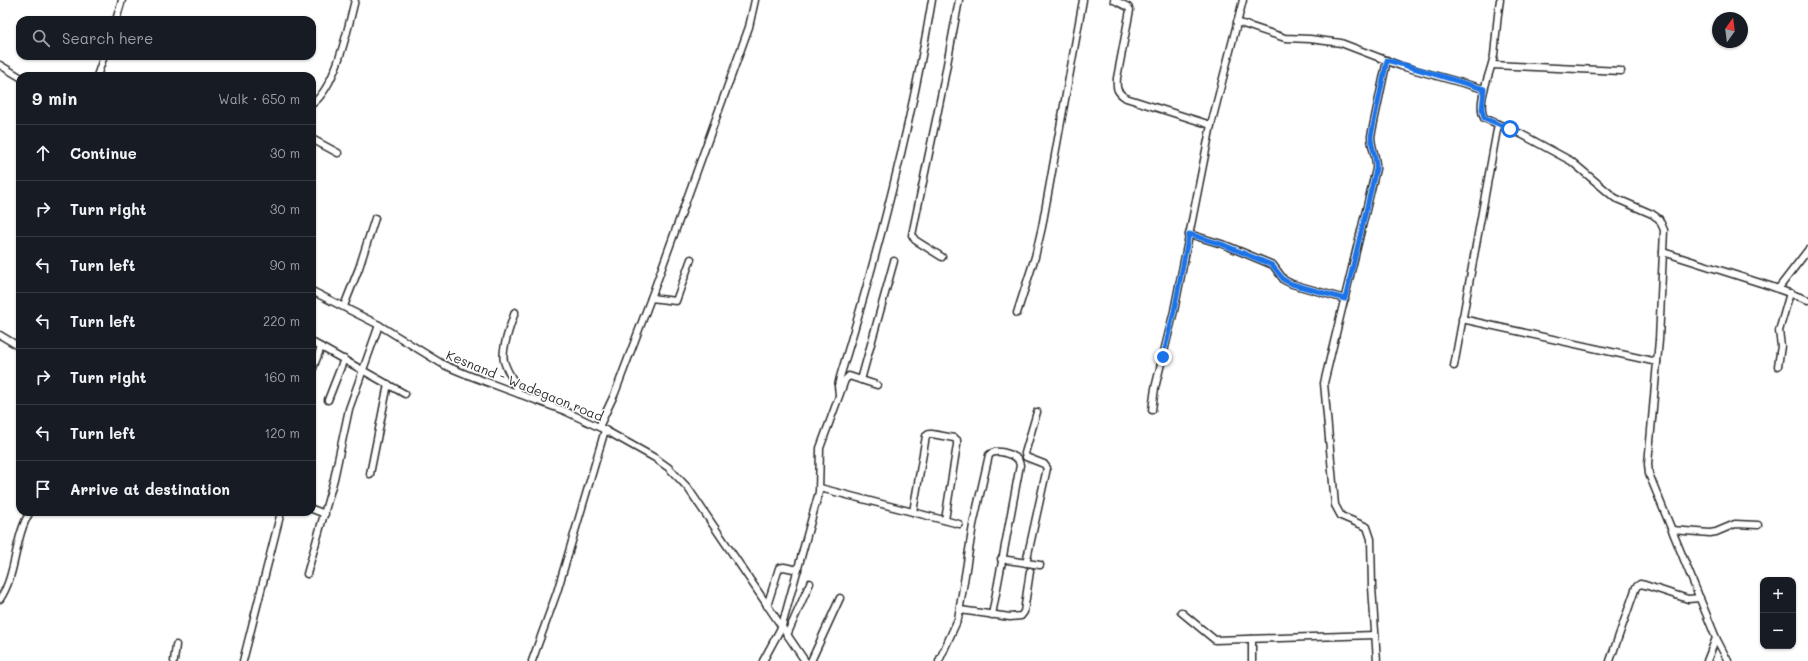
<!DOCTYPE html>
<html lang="en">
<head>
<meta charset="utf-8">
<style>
	:root { --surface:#171b24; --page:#242831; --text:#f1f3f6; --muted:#9ea1a6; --line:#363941 }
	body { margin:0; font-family:Mali,sans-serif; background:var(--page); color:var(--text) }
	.controls { position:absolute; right:12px; bottom:12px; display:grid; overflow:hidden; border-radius:8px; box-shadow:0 1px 3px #0004 }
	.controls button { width:36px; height:36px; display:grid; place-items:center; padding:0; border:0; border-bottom:1px solid var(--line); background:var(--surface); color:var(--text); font:20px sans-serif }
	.compass { position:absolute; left:1712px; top:12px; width:36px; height:36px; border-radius:50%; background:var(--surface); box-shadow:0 1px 3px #0004; rotate:14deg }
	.stop { position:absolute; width:12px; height:12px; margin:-9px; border:3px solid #1a73e8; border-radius:50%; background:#fff }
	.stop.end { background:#1a73e8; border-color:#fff; box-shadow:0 1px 4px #0008 }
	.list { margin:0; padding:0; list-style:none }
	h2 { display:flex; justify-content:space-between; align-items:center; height:52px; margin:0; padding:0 16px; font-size:17px }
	h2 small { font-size:13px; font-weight:400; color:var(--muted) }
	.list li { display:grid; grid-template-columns:26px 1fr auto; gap:12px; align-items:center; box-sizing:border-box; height:56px; padding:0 16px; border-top:1px solid var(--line) }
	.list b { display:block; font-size:15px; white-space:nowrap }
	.list em { font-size:13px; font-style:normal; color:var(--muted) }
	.icon { flex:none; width:22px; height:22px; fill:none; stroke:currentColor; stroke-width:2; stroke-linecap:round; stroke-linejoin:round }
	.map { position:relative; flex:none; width:1808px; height:661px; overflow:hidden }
	.search { position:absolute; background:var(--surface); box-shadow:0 1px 3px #0004; left:16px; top:16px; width:300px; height:44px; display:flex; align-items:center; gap:10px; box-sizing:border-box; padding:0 14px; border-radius:12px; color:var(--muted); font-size:15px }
	.panel { position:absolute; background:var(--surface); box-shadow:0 1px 3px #0004; left:16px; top:72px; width:300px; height:444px; border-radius:12px }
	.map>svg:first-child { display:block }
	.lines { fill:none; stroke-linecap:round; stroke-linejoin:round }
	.street-casing { stroke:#2b2b2b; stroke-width:9 }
	.street { stroke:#fff; stroke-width:6 }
	.route { stroke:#1a73e8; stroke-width:5 }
	.labels { text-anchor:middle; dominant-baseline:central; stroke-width:3; stroke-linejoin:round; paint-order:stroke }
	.street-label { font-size:13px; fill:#2b2b2b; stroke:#fff }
</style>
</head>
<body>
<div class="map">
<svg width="1808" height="661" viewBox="0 0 1808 661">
	<rect width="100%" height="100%" fill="#fff"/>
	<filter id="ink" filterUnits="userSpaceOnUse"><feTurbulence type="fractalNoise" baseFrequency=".025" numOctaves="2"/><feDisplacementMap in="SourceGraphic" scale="8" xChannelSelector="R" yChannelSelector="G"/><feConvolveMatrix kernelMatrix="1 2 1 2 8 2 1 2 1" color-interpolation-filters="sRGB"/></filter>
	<g filter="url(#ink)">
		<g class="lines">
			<defs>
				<g id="street">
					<path d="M1114,0l14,7 2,3 -13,68c-1,11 0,14 9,20l85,27"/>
					<path d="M1500,0c-3,18 -4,37 -6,55 -3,18 -18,46 -10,63l37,16 50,27 44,37 37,16 7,5 5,11 -5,110 -11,124 1,10 67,164 12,23"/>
					<path d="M116,20l6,-20"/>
					<path d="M1237,22l48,16 25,1 31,4 60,23 83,23"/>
					<path d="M0,65l20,12"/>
					<path d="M1492,65l129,6"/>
					<path d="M97,76l7,-20"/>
					<path d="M312,104c24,-17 36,-76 43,-104"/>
					<path d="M312,139l26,14"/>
					<path d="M1189,234l36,11 48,20 11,15 8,4 53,15"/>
					<path d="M1663,252l107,34 38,14"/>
					<path d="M942,257l-27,-17 -3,-5 30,-144 17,-91"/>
					<path d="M1778,289l30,-39"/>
					<path d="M312,291l67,34 65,40 24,10 97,36 40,19 50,28 14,10 19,20 117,173"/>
					<path d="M651,298l25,3 15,-42"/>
					<path d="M344,306l15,-38 16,-50"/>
					<path d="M515,312c-4,12 -14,37 -11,49 3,12 12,21 15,33"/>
					<path d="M1017,313l18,-56 7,-30 41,-227"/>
					<path d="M1462,319l195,43"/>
					<path d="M0,335l20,12"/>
					<path d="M312,342l93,52"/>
					<path d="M1454,366l44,-242"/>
					<path d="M1778,366l3,-20 -2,-15 11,-38"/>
					<path d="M312,371l9,-24"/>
					<path d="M861,380l33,-119"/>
					<path d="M839,395l-1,-9 2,-9c38,-124 71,-249 92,-377"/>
					<path d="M328,400l16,-41"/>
					<path d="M1152,410l3,-22 19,-77 37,-186 32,-125"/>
					<path d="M599,427l16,-34 36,-95 98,-271 6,-27"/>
					<path d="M370,474l18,-90"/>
					<path d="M820,488l139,36"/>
					<path d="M312,509l13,5"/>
					<path d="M913,512l13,-76 3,-2h3l22,4 3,2v5l-12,75"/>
					<path d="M1672,530l38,3 6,-1 19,-8 23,1"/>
					<path d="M1001,559l39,6"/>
					<path d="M1026,563l21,-95 -3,-4 -18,-7 -1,-4 12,-41"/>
					<path d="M307,574l27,-95 15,-70 30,-84"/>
					<path d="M0,599c17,-25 14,-62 30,-87"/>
					<path d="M767,606l12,-38 5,-1 14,3"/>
					<path d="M960,610l50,7 11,-1 3,-4 6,-41"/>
					<path d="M1181,612l34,28 160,-5"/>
					<path d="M787,635l23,-52"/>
					<path d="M174,661l2,-16"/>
					<path d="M243,661l38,-149"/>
					<path d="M532,661l25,-69 48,-162"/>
					<path d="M763,661l19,-35 37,-134 1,-44 25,-68 4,-4 3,1 25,8"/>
					<path d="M811,661l29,-63"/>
					<path d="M939,661l19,-42 15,-94 16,-70c7,-7 22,-1 29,4l2,6 -28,150"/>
					<path d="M1252,661v-22"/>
					<path d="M1377,661l-5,-74 -1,-48 -4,-12 -26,-11 -6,-11 -11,-122 52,-214c1,-12 -5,-21 -5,-33l16,-76"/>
					<path d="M1610,661l26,-74 4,-3 5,1 43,14 12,-1"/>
					<path d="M1707,661l9,-23"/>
				</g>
			</defs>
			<use href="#street" class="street-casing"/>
			<use href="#street" class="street"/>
		</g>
	</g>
	<g class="lines" filter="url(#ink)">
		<path class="route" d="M1163,357l11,-46 15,-77 35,11 48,20 12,15 8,4 53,15 31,-130c1,-12 -5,-21 -5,-33l16,-76 97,29 -2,20 2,9 26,11"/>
	</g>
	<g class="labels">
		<g class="street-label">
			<text transform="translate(525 385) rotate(22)">Kesnand - Wadegaon road</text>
		</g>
	</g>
</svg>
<div class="controls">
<button>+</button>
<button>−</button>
</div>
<svg class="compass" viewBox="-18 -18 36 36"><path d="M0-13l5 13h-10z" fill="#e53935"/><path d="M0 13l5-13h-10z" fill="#9ea1a6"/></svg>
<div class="stop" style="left:1510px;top:129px"></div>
<div class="stop end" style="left:1163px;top:357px"></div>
<div class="search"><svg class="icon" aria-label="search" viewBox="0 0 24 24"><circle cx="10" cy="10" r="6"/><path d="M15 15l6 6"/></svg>Search here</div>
<section class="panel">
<h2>9 min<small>Walk · 650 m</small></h2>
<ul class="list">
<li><svg class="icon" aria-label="ahead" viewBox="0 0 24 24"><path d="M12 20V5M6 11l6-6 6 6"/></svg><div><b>Continue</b></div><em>30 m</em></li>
<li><svg class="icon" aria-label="right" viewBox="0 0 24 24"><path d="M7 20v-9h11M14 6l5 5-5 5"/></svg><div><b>Turn right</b></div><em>30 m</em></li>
<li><svg class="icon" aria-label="left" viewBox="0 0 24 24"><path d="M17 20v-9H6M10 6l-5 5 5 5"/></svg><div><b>Turn left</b></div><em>90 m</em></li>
<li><svg class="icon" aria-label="left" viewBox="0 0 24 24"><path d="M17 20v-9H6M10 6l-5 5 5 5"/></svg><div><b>Turn left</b></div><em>220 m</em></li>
<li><svg class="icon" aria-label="right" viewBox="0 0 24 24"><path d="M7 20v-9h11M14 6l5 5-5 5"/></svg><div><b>Turn right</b></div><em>160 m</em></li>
<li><svg class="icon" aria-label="left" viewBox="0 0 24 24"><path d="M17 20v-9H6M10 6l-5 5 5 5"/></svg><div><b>Turn left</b></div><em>120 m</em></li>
<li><svg class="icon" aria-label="arrive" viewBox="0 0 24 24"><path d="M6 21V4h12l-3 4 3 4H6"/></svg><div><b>Arrive at destination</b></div></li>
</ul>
</section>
</div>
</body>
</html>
